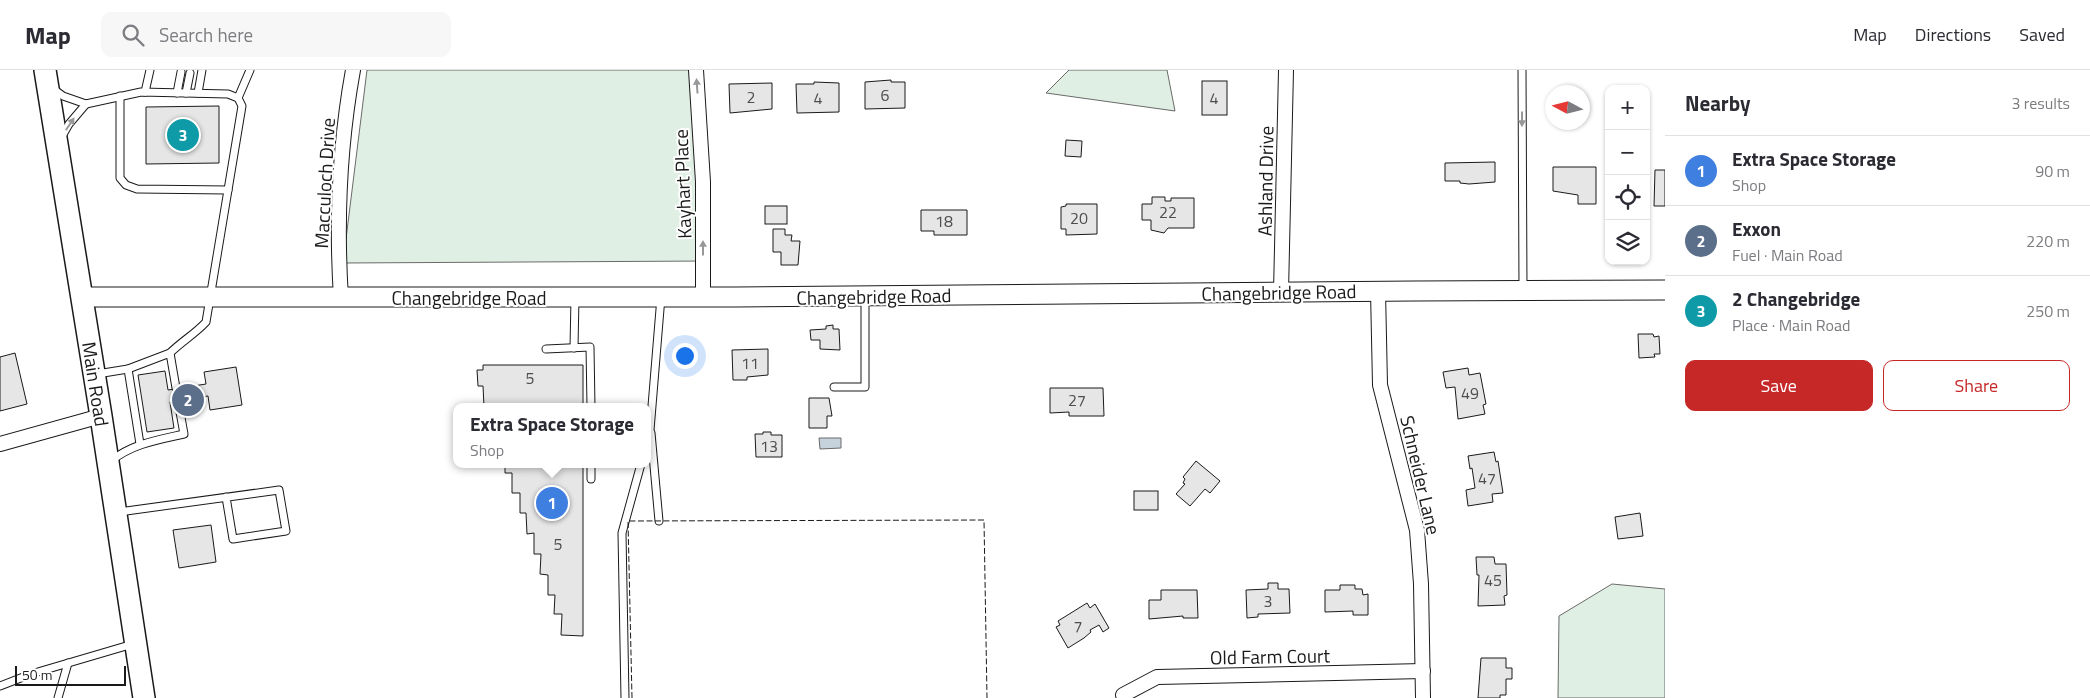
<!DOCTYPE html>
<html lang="en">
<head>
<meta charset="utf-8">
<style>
	:root { --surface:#fff; --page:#f7f7f7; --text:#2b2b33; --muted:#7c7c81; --line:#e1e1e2; --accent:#c62828 }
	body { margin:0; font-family:"Titillium Web",sans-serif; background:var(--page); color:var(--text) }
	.controls { position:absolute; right:15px; top:15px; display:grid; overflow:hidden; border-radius:10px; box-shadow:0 1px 4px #0004 }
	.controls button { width:45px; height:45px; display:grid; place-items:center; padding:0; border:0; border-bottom:1px solid var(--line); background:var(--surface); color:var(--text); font:25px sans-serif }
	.compass { position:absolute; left:1545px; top:15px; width:45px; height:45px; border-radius:50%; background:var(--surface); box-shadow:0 1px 4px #0004; rotate:277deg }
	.scale { position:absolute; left:15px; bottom:12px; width:111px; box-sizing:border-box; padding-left:5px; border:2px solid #1a1a1a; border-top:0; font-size:14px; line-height:18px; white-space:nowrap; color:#1a1a1a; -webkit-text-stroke:4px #fff; paint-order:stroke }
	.you { position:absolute; left:684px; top:285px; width:18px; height:18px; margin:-12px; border:4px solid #fff; border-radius:50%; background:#1a73e8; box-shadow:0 0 0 8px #1a73e833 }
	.badge { display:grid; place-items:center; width:32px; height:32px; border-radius:50%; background:var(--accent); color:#fff; font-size:16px; font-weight:700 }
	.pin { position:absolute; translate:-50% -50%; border:2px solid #fff; box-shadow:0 1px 5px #0006 }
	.popup { position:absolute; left:453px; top:333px; width:198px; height:65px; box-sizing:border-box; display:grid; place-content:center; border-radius:10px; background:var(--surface); filter:drop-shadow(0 1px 4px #0005); font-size:16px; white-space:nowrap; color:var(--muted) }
	.popup b { font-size:19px; color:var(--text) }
	.popup::after { content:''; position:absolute; left:50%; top:100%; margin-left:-10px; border:10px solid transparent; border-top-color:var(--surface) }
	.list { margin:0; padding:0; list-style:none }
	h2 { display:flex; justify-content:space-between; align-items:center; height:65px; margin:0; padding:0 20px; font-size:21px }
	h2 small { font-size:16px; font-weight:400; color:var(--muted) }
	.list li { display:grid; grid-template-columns:32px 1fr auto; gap:15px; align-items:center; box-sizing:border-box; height:70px; padding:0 20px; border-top:1px solid var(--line) }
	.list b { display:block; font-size:19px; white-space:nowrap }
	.list p { margin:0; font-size:16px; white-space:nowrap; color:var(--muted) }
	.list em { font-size:16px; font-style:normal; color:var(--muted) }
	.actions { display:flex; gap:10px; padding:15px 20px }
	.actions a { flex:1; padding:11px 0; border:1px solid var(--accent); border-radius:10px; text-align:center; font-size:18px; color:var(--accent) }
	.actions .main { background:var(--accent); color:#fff }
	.icon { flex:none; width:28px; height:28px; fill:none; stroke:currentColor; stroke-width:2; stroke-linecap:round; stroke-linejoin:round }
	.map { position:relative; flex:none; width:1665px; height:628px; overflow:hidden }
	header { display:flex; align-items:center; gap:30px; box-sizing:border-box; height:70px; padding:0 25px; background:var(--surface); border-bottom:1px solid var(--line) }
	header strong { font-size:24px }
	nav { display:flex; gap:28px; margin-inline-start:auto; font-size:18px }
	.search { width:350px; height:45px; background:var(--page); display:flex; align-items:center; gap:12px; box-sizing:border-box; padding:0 18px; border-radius:10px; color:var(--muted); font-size:19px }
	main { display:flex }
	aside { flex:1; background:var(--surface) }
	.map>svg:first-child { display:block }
	.green { fill:#e0efe3; stroke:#6a6a6a }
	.water { fill:#c6d2dc; stroke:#6a6a6a }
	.building { fill:#e6e6e6; stroke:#1a1a1a }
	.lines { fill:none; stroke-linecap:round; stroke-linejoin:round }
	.service-casing { stroke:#1a1a1a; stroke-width:9 }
	.minor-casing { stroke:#1a1a1a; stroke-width:16 }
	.secondary-casing { stroke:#1a1a1a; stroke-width:21 }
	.primary-casing { stroke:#1a1a1a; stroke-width:24 }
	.service { stroke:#fff; stroke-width:7 }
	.minor { stroke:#fff; stroke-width:14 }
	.secondary { stroke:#fff; stroke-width:19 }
	.primary { stroke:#fff; stroke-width:21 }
	.fence { stroke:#1a1a1a; stroke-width:1; stroke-dasharray:6 2.5; stroke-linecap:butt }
	.oneway { fill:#989898 }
	.labels { text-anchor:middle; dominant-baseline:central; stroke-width:4; stroke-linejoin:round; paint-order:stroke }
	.number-label { font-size:16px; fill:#4d4d4d }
	.street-label { font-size:19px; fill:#1a1a1a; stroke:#fff }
</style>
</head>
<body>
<header>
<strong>Map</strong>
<div class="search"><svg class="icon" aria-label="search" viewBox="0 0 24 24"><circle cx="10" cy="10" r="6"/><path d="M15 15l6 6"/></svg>Search here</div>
<nav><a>Map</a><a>Directions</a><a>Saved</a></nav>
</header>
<main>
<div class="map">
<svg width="1665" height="628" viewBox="0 0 1665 628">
	<rect width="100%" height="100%" fill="#fff"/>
	<g class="green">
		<path d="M367,0h324l17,191 -365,2z"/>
		<path d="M1069,0h98l8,41 -129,-18z"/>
		<path d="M1612,514l53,5v109h-107l1,-82z"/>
	</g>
	<path class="water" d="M819,368h22v10l-21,1z"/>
	<g class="building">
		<path d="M891,10v2h14v26l-40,1v-27z"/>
		<rect x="1202" y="11" width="25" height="34"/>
		<path d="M814,12l25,1v29l-42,1 -1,-29h18z"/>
		<path d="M772,13v26l-42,4 -1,-29z"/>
		<path d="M219,36v57l-73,1v-57z"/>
		<path d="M1066,70l16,1 -1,16 -16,-1z"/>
		<path d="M1495,92v20l-26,2 -9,-1v-2h-15v-18z"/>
		<path d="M1553,97h43v37h-18v-9l-25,-4z"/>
		<path d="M1655,100h10v36h-11z"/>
		<path d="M1152,127h13v4h6v-3h23v30h-26l-4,5 -13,-3v-10h-9v-16h10z"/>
		<path d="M1066,134h31v30l-31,1v-6h-5v-22l5,-1z"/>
		<rect x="765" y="136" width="22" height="18"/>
		<path d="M921,140h46v25h-33v-4h-13z"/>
		<path d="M773,159h12v6h7l-1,6h9l-2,24h-17v-13h-8z"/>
		<path d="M833,255v4h6l1,21 -20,-1v-9h-9l-1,-10 16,-1v-3z"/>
		<path d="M1638,264h15l1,3 5,-1 1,18h-6l1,3 -16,1z"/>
		<path d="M768,279v26l-21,2v3h-14l-1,-30z"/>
		<path d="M15,283l12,51 -27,7v-54z"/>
		<path d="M483,295h100v42h-99l-1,-21h-5l-1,-16h6z"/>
		<path d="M236,297l6,38 -32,5 -2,-14 -38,6 4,26 -27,4 -9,-57 27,-4 3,19 38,-6 -2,-12z"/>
		<path d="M1468,298l1,7 11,-2 6,31 -3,1 2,9 -27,5 -3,-32 -9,1 -3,-16z"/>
		<path d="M1050,318h53l1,28h-35v-4l-19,1z"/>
		<path d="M809,328h20l3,18h-5v12h-18z"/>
		<path d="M763,362h8v3h11v22h-26l-1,-23h8z"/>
		<path d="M1494,382l2,10 2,-1 5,32 -11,1 1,8 -25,4 -2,-16 9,-2 -3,-20 -2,1 -2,-13z"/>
		<path d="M1196,391l24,20 -10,12 -5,-4 -15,17 -14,-12 9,-10 -2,-1 2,-4 -2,-2z"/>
		<path d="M505,394h78v172l-22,-1 1,-21h-8l1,-19h-7v-20l-8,-1 1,-20h-7v-21l-7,1 -1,-21h-6v-20h-8v-20h-7z"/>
		<rect x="1134" y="421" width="24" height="19"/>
		<path d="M1640,443l3,23 -25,3 -3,-22z"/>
		<path d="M211,455l5,37 -37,6 -6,-38z"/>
		<path d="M1476,487h18l1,7h11l1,31 -3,1 1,9 -27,1 1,-31h-2z"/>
		<path d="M1268,513h10v6h11l1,24 -32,1v3l-11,1 -1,-28 22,-1z"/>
		<path d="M1340,515h15v4h7l1,6 5,-1v21h-15v-4l-28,1v-22h15z"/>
		<path d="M1161,520h36l1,28h-15v-2l-34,3v-19h12z"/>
		<path d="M1087,533l3,5 5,-4 14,24 -6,4 -4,-7 -9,5 1,2 -7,6 -16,10 -12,-21 4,-2 -2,-4z"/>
		<path d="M1481,588h25v10h6v11h-6v16h-6v3h-22z"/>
	</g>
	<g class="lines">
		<defs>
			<g id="service">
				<path d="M1522,0l1,220"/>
				<path d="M52,18l11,8 23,8 55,-12 87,2 10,4 4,8 -36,216c-11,12 -24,19 -36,31"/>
				<path d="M145,22l5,-22"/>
				<path d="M177,23l4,-21"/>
				<path d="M186,23l4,-20"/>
				<path d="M198,23l4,-23"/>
				<path d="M120,26v82l6,7 11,4 91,1"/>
				<path d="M238,28l12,-28"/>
				<path d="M61,68l8,-14 17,-20"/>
				<path d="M574,278l1,-51"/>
				<path d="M546,279l44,-2 1,60"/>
				<path d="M128,299l12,75"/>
				<path d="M97,304l31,-5 42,-16 6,35"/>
				<path d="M834,317h31v-91"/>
				<path d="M651,363l8,88"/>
				<path d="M647,372l3,-12 11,-133"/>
				<path d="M111,391c21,-17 46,-21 73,-27l-6,-33"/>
				<path d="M591,394v15"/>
				<path d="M119,442l160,-22 7,41 -53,8 -7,-42"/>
				<path d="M0,616l31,-12 102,-30"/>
				<path d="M58,628l10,-35"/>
				<path d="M625,628l-3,-165 19,-69"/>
			</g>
			<g id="minor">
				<path d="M696,0l7,112v115"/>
				<path d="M1378,221l2,94 37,145 4,54 2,114"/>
				<path d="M1281,222l5,-222"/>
				<path d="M341,228c-5,-78 -2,-151 12,-228"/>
				<path d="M0,374l101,-28"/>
				<path d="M1123,625l34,-18 266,-6"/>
			</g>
			<path id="secondary" d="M82,227h654l678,-6 251,-1"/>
			<path id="primary" d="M45,0l56,346 43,282"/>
		</defs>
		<use href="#service" class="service-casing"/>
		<use href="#minor" class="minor-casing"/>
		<use href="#secondary" class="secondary-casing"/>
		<use href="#primary" class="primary-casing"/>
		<use href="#service" class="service"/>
		<use href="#minor" class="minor"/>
		<use href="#secondary" class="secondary"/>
		<use href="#primary" class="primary"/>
		<path class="fence" d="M632,628l-4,-177 356,-1 3,178"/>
	</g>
	<defs><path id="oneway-solid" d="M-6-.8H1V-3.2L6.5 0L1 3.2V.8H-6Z" transform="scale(1.25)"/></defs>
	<g class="oneway">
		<use href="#oneway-solid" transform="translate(697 16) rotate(-94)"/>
		<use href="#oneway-solid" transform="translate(1522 49) rotate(90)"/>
		<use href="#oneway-solid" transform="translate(70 54) rotate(-56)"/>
		<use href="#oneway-solid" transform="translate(703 178) rotate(-90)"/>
	</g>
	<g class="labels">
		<g class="number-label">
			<text x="885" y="25">6</text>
			<text x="751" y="27">2</text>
			<text x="818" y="28">4</text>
			<text x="1214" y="28">4</text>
			<text x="1168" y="142">22</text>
			<text x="1079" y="148">20</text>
			<text x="944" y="151">18</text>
			<text x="750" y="293">11</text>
			<text x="530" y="308">5</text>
			<text x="1470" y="323">49</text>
			<text x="1077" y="330">27</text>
			<text x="769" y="376">13</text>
			<text x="1487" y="408">47</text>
			<text x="558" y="474">5</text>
			<text x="1493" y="510">45</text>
			<text x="1268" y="531">3</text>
			<text x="1078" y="556">7</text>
		</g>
		<g class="street-label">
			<text transform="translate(1265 111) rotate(-89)">Ashland Drive</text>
			<text transform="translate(324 113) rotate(-87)">Macculoch Drive</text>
			<text transform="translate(682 114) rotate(-92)">Kayhart Place</text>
			<text transform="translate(1279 222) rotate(-1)">Changebridge Road</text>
			<text transform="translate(874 226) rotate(-1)">Changebridge Road</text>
			<text x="469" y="227">Changebridge Road</text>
			<text transform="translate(96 314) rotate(81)">Main Road</text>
			<text transform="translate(1421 405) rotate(77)">Schneider Lane</text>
			<text transform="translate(1270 586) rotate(-1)">Old Farm Court</text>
		</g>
	</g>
</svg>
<div class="controls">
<button>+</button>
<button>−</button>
<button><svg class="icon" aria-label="locate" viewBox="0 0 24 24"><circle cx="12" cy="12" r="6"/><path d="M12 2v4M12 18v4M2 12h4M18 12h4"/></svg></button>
<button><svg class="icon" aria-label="layers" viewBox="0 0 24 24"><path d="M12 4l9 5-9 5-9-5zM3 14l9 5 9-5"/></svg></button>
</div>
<svg class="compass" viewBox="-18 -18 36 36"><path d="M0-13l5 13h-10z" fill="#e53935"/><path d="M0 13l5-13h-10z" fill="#7c7c81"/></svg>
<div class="scale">50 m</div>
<div class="you"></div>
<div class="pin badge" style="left:552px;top:433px;background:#3f7fe0">1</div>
<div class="popup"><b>Extra Space Storage</b>Shop</div>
<div class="pin badge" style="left:188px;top:330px;background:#5c6f8a">2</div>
<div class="pin badge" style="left:183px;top:65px;background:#0f9aa8">3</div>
</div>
<aside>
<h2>Nearby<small>3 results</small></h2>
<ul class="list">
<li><span class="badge" style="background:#3f7fe0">1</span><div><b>Extra Space Storage</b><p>Shop</p></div><em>90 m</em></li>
<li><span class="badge" style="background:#5c6f8a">2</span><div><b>Exxon</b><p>Fuel · Main Road</p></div><em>220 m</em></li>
<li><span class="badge" style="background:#0f9aa8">3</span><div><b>2 Changebridge</b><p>Place · Main Road</p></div><em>250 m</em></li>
</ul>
<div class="actions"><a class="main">Save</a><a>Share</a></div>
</aside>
</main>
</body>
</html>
